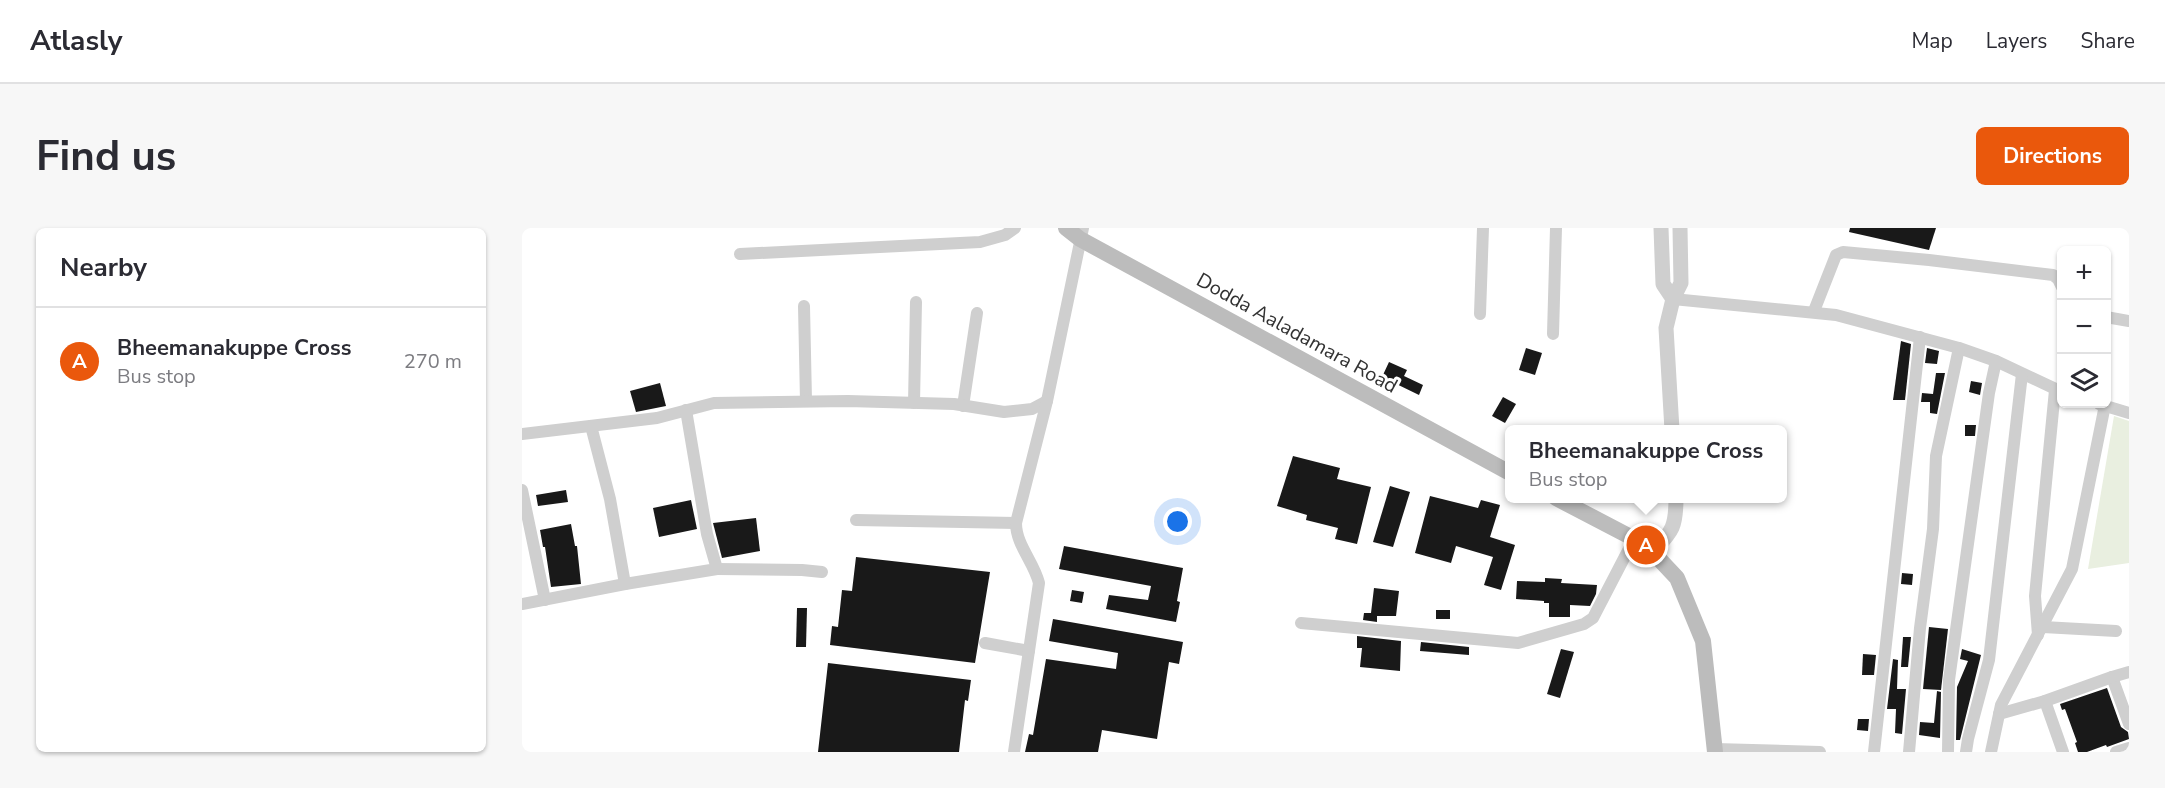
<!DOCTYPE html>
<html lang="en">
<head>
<meta charset="utf-8">
<style>
	:root { --surface:#fff; --page:#f7f7f7; --text:#2b2b33; --muted:#7c7c81; --line:#e1e1e2; --accent:#ea580c }
	body { margin:0; font-family:"Nunito Sans",sans-serif; background:var(--page); color:var(--text) }
	.controls { position:absolute; right:18px; top:18px; display:grid; overflow:hidden; border-radius:9px; box-shadow:0 2px 4px #0004 }
	.controls button { width:54px; height:54px; display:grid; place-items:center; padding:0; border:0; border-bottom:2px solid var(--line); background:var(--surface); color:var(--text); font:30px sans-serif }
	.you { position:absolute; left:656px; top:294px; width:21px; height:21px; margin:-15px; border:4px solid #fff; border-radius:50%; background:#1a73e8; box-shadow:0 0 0 9px #1a73e833 }
	.badge { display:grid; place-items:center; width:39px; height:39px; border-radius:50%; background:var(--accent); color:#fff; font-size:20px; font-weight:700 }
	.pin { position:absolute; translate:-50% -50%; border:3px solid #fff; box-shadow:0 2px 6px #0006 }
	.popup { position:absolute; left:983px; top:197px; width:282px; height:78px; box-sizing:border-box; display:grid; place-content:center; border-radius:9px; background:var(--surface); filter:drop-shadow(0 2px 4px #0005); font-size:20px; white-space:nowrap; color:var(--muted) }
	.popup b { font-size:22px; color:var(--text) }
	.popup::after { content:''; position:absolute; left:50%; top:100%; margin-left:-12px; border:12px solid transparent; border-top-color:var(--surface) }
	.list { margin:0; padding:0; list-style:none }
	h2 { display:flex; justify-content:space-between; align-items:center; height:78px; margin:0; padding:0 24px; font-size:26px }
	h2 small { font-size:20px; font-weight:400; color:var(--muted) }
	.list li { display:grid; grid-template-columns:39px 1fr auto; gap:18px; align-items:center; box-sizing:border-box; height:108px; padding:0 24px; border-top:2px solid var(--line) }
	.list b { display:block; font-size:22px; white-space:nowrap }
	.list p { margin:0; font-size:20px; white-space:nowrap; color:var(--muted) }
	.list em { font-size:20px; font-style:normal; color:var(--muted) }
	.icon { flex:none; width:33px; height:33px; fill:none; stroke:currentColor; stroke-width:2; stroke-linecap:round; stroke-linejoin:round }
	.map { position:relative; flex:none; width:1607px; height:524px; overflow:hidden; border-radius:9px }
	header { display:flex; align-items:center; gap:36px; box-sizing:border-box; height:84px; padding:0 30px; background:var(--surface); border-bottom:2px solid var(--line) }
	header strong { font-size:28px }
	nav { display:flex; gap:33px; margin-inline-start:auto; font-size:21px }
	.intro { display:flex; align-items:center; justify-content:space-between; box-sizing:border-box; height:144px; padding:0 36px }
	h1 { margin:0; font-size:42px }
	.button { padding:15px 27px; border-radius:9px; background:var(--accent); color:#fff; font-size:21px; font-weight:700 }
	main { display:flex; gap:36px; padding:0 36px }
	aside { flex:1; background:var(--surface); border-radius:9px; box-shadow:0 2px 4px #0004 }
	.map>svg:first-child { display:block }
	.green { fill:#e9efe0 }
	.building { fill:#191919 }
	.lines { fill:none; stroke-linecap:round; stroke-linejoin:round }
	.minor { stroke:#cfcfcf; stroke-width:12 }
	.tertiary { stroke:#cfcfcf; stroke-width:15 }
	.secondary { stroke:#bcbcbc; stroke-width:16 }
	.labels { text-anchor:middle; dominant-baseline:central; stroke-width:6; stroke-linejoin:round; paint-order:stroke }
	.street-label { font-size:20px; fill:#323232; stroke:#fff }
</style>
</head>
<body>
<header>
<strong>Atlasly</strong>
<nav><a>Map</a><a>Layers</a><a>Share</a></nav>
</header>
<div class="intro"><h1>Find us</h1><a class="button">Directions</a></div>
<main>
<aside>
<h2>Nearby<small></small></h2>
<ul class="list">
<li><span class="badge">A</span><div><b>Bheemanakuppe Cross</b><p>Bus stop</p></div><em>270 m</em></li>
</ul>
</aside>
<div class="map">
<svg width="1607" height="524" viewBox="0 0 1607 524">
	<rect width="100%" height="100%" fill="#fff"/>
	<path class="green" d="M1592,188l15,5v142l-41,6z"/>
	<g class="building">
		<path d="M1328,0h86l-7,22 -80,-18z"/>
		<path d="M1379,113l10,3 -6,56h-12z"/>
		<path d="M1004,120l16,5 -7,22 -16,-5z"/>
		<path d="M1405,120l12,3 -2,13 -12,-1z"/>
		<path d="M867,134l18,8 -3,6 19,9 -4,10 -37,-18z"/>
		<path d="M1414,145h9l-8,41 -7,-1v-11h-9l1,-9 11,1z"/>
		<path d="M1449,153l11,2 -2,12 -11,-3z"/>
		<path d="M138,155l6,23 -30,6 -6,-21z"/>
		<path d="M981,169l13,7 -11,19 -13,-7z"/>
		<path d="M1443,197h11l-1,11h-10z"/>
		<path d="M771,228l47,12 -3,11 34,8 -14,57 -22,-5 3,-11 -32,-8 1,-5 -30,-9z"/>
		<path d="M868,258l20,6 -17,55 -20,-5z"/>
		<path d="M44,262l2,12 -30,4 -2,-11z"/>
		<path d="M908,268l48,12 3,-8 19,5 -10,32 25,8 -14,45 -17,-5 9,-28 -37,-11 -5,17 -36,-10z"/>
		<path d="M169,272l6,29 -38,8 -6,-29z"/>
		<path d="M234,290l4,33 -38,7 -9,-35z"/>
		<path d="M49,296l4,22h2l4,38 -30,3 -6,-40h-2l-3,-17z"/>
		<path d="M542,318l119,22 -6,33 3,1 -4,20 -70,-13 3,-14 39,5 3,-14 -92,-17z"/>
		<path d="M334,329l134,15 -15,91 -145,-18 2,-19 6,1 4,-37 10,1z"/>
		<path d="M1380,345l11,1 -1,11 -11,-1z"/>
		<path d="M1023,350l17,1 -1,4 36,2 -1,9 -6,12 -20,-1v12h-21v-14h-5v-2l-28,-2 1,-18 28,1z"/>
		<path d="M852,360l25,3 -3,25h-19v6l-14,-2 1,-7h7z"/>
		<path d="M550,362l12,2 -2,11 -12,-2z"/>
		<path d="M275,380h10l-1,39h-10z"/>
		<rect x="914" y="382" width="14" height="9"/>
		<path d="M531,391l130,23 -4,22 -10,-2 -12,77 -55,-9 -4,22h-73l4,-18 4,1 13,-76 70,10 2,-16 -69,-12z"/>
		<path d="M1407,399l19,2 -7,61 -18,-1z"/>
		<path d="M835,408l44,5 -1,30 -40,-4 2,-19h-5z"/>
		<path d="M1381,409h8l-3,30h-7z"/>
		<path d="M899,414l48,5v8l-49,-4z"/>
		<path d="M1039,421l13,3 -14,46 -13,-4z"/>
		<path d="M1440,421l19,6 -21,85h-4l1,-53 11,-26 -8,-2z"/>
		<path d="M1341,426l13,1 -2,20h-12z"/>
		<path d="M1371,431l5,1 -1,29h9l-4,45 -7,-1 1,-24h-9z"/>
		<path d="M306,435l143,17 -3,21 -3,-1 -6,52h-141z"/>
		<path d="M1585,460l14,39 7,5 1,7 -22,8 -1,-2 -19,7h-9l-3,-9 2,-1 -12,-33 -3,1 -2,-6z"/>
		<path d="M1415,463l4,1 -1,46 -21,-3 1,-13 14,1z"/>
		<path d="M1336,491h11l-1,12 -11,-1z"/>
	</g>
	<g class="lines">
		<g class="minor">
			<path d="M218,26l240,-12 25,-7 10,-7"/>
			<path d="M1151,71l163,16 123,33 37,13 66,31"/>
			<path d="M282,78l2,95"/>
			<path d="M1292,83l22,-56 7,-3 86,8 124,15 5,4 4,8"/>
			<path d="M958,86l3,-86"/>
			<path d="M1584,89l23,4"/>
			<path d="M1031,106l3,-106"/>
			<path d="M392,175l2,-101"/>
			<path d="M1577,176l30,9"/>
			<path d="M441,178l14,-93"/>
			<path d="M69,198l19,73 15,85"/>
			<path d="M0,206l135,-16 57,-15 134,-2 106,3 50,8 28,-3 15,-8"/>
			<path d="M0,262l23,110"/>
			<path d="M334,292l160,3"/>
			<path d="M195,341l85,1 20,2"/>
			<path d="M0,376l103,-20 92,-15 -10,-35 -21,-124"/>
			<path d="M779,395l217,20 66,-19 9,-6 41,-79"/>
			<path d="M1521,399l73,4"/>
			<path d="M1516,407l-3,-39 20,-206"/>
			<path d="M463,415l44,8"/>
			<path d="M1607,444l-17,5 17,47"/>
			<path d="M1477,486l46,-13"/>
			<path d="M1193,521l105,3"/>
			<path d="M492,524l25,-169c-5,-21 -23,-38 -23,-60l31,-122 36,-173"/>
			<path d="M1352,524l46,-415"/>
			<path d="M1387,524l11,-124 13,-99 3,-73 23,-108"/>
			<path d="M1426,524l1,-72 40,-287 7,-32"/>
			<path d="M1444,524l2,-13 21,-79 33,-286"/>
			<path d="M1469,524l10,-47 71,-136 33,-164"/>
			<path d="M1541,524l-18,-51 67,-24"/>
			<path d="M1594,524l13,-4"/>
		</g>
		<g class="tertiary">
			<path d="M1139,0l2,56 10,15"/>
			<path d="M1150,202l-6,-102 7,-29 8,-16 -1,-55"/>
			<path d="M1131,324c19,-21 23,-24 23,-54"/>
		</g>
		<g class="secondary">
			<path d="M544,0l14,11 430,234"/>
			<path d="M1034,270l90,47 31,33 26,63 12,111"/>
		</g>
	</g>
	<g class="labels">
		<g class="street-label">
			<text transform="translate(775 105) rotate(29)">Dodda Aaladamara Road</text>
		</g>
	</g>
</svg>
<div class="controls">
<button>+</button>
<button>−</button>
<button><svg class="icon" aria-label="layers" viewBox="0 0 24 24"><path d="M12 4l9 5-9 5-9-5zM3 14l9 5 9-5"/></svg></button>
</div>
<div class="you"></div>
<div class="pin badge" style="left:1124px;top:317px">A</div>
<div class="popup"><b>Bheemanakuppe Cross</b>Bus stop</div>
</div>
</main>
</body>
</html>
